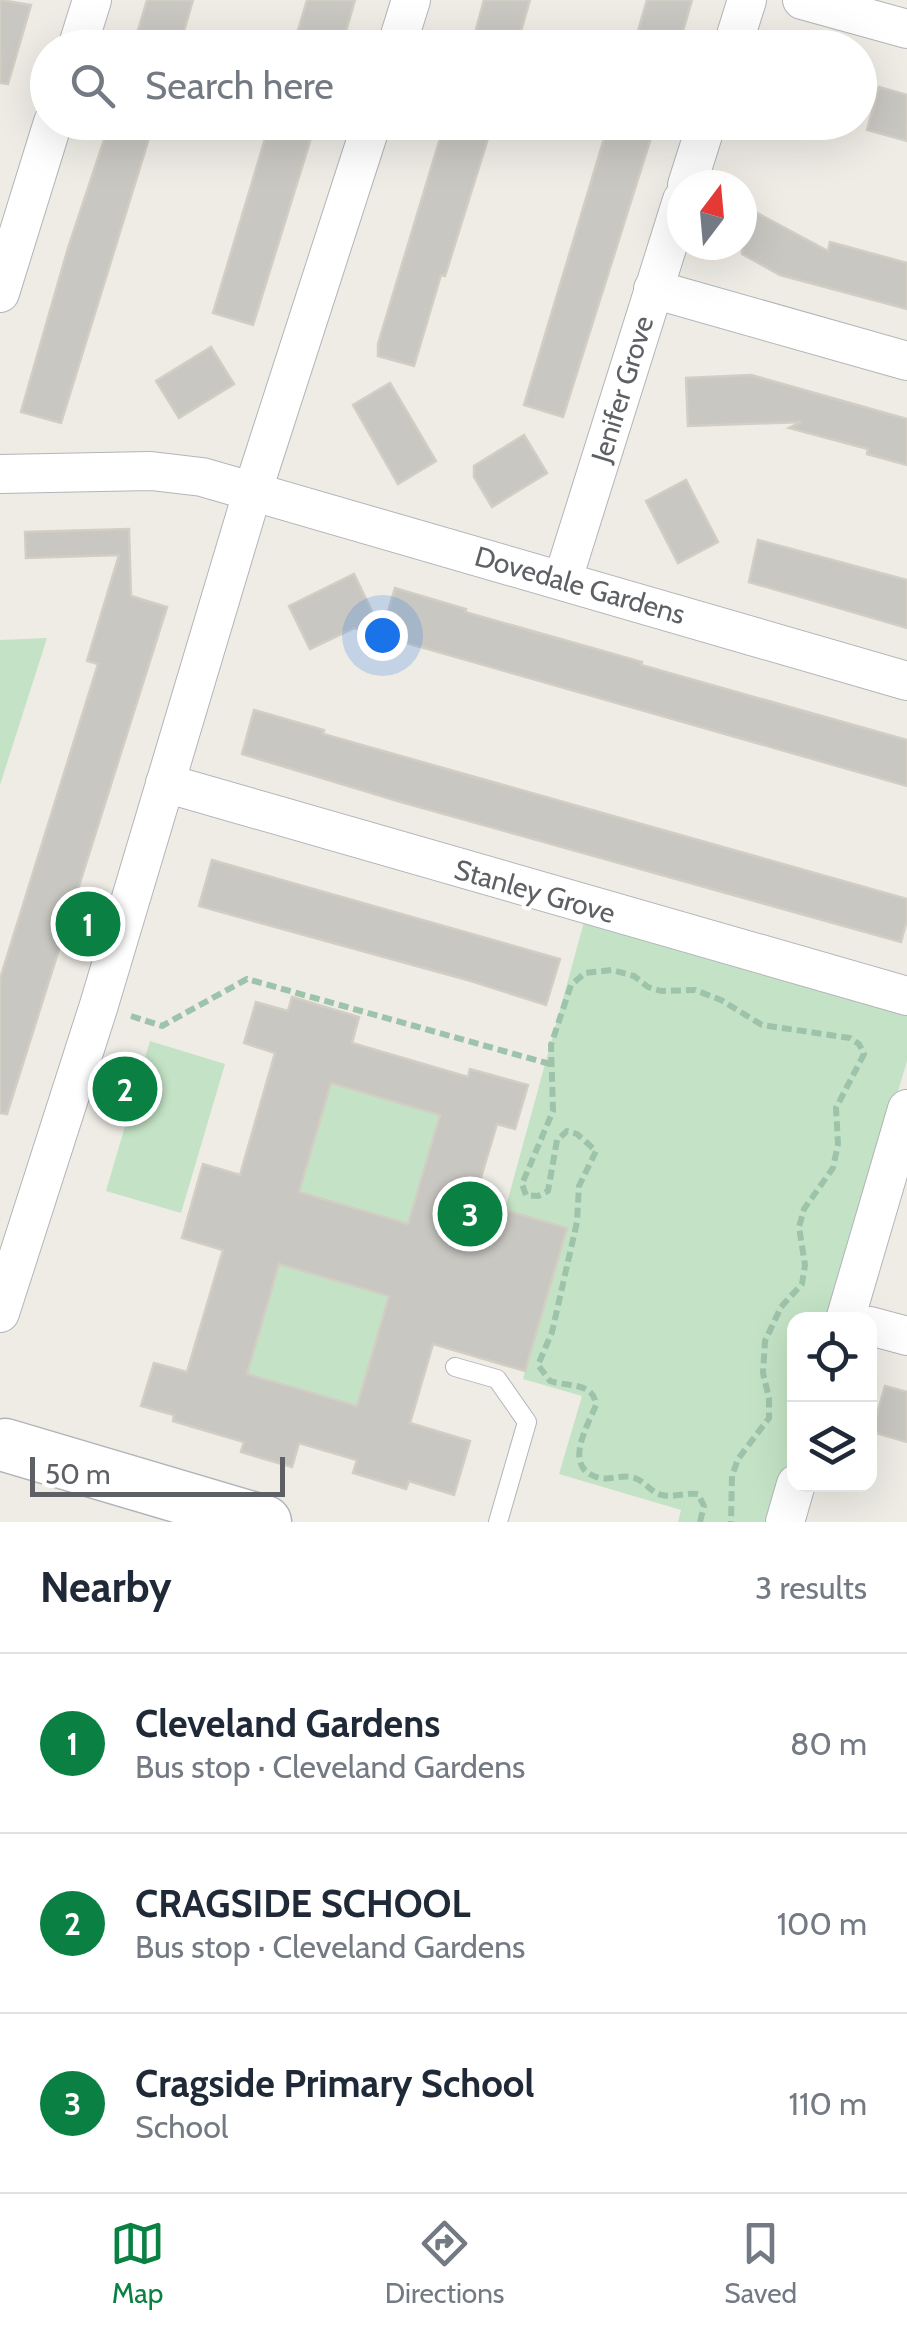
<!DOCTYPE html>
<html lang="en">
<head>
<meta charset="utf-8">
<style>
	:root { --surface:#fff; --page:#f2f2f3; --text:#1f2937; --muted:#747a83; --line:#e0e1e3; --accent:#0b8043 }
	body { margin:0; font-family:Cabin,sans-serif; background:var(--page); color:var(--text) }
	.controls { position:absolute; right:30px; bottom:30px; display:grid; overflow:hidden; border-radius:20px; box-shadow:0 10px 40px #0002 }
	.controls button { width:90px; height:90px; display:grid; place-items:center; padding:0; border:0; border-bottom:2px solid var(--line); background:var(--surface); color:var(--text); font:50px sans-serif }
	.compass { position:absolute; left:667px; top:170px; width:90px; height:90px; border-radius:50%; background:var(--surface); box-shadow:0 10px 40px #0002; rotate:16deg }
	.scale { position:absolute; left:30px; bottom:25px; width:255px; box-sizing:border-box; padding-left:10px; border:5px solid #5d6064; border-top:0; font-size:28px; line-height:35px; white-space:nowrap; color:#5d6064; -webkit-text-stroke:8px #fff; paint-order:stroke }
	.you { position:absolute; left:382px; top:635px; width:35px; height:35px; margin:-25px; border:8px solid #fff; border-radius:50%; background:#1a73e8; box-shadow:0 0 0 15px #1a73e833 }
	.badge { display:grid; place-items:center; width:65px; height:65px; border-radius:50%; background:var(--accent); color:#fff; font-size:32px; font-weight:700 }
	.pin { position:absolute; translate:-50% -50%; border:5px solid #fff; box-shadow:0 2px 10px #0006 }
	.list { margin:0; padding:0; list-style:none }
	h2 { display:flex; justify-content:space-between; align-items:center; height:130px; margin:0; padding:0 40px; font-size:42px }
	h2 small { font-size:32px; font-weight:400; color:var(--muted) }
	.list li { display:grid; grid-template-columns:65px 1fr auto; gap:30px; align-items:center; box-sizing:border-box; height:180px; padding:0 40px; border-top:2px solid var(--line) }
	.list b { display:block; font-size:38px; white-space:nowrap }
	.list p { margin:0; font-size:32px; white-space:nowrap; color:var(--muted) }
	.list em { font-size:32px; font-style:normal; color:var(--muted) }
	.icon { flex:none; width:55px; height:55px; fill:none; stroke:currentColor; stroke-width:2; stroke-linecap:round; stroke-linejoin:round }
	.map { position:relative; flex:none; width:907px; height:1522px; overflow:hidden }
	.search { position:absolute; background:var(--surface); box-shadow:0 10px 40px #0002; left:30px; right:30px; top:30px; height:110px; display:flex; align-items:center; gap:25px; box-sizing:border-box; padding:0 35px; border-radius:55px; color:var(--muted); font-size:38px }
	.sheet { height:670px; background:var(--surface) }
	nav { display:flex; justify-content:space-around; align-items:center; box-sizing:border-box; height:140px; border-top:2px solid var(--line); background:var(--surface); font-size:28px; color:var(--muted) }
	nav a { display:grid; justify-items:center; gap:5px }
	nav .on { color:var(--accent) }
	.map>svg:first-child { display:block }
	.green { fill:#c4e3c6 }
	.building { fill:#c9c7c2; stroke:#d2cec4; stroke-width:2.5; fill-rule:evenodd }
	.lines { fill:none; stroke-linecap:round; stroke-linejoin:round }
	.lane-casing { stroke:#b2b5b9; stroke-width:20 }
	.street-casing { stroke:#b2b5b9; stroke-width:40 }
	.secondary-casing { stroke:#b1b4b9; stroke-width:55 }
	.path { stroke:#9ec3ab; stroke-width:6; stroke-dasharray:10 5; stroke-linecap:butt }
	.lane { stroke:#fff; stroke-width:18 }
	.street { stroke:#fff; stroke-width:38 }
	.secondary { stroke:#fff; stroke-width:52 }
	.labels { text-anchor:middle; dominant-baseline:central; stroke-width:8; stroke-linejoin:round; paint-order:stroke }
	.street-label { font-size:28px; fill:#5d6064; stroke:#fff }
</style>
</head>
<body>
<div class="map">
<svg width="907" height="1522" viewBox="0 0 907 1522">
	<rect width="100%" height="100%" fill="#eeece5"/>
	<g class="green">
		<path d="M47,638l-47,147v-145z"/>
		<path d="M584,922l323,90v49l-76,258 -37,1v122l-23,80h-93l3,-12 -122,-36 23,-78 -59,-17 44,-150 -62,-19z"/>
		<path d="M150,1041l75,23 -44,149 -75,-22z"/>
		<path d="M331,1083l109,32 -32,109 -109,-32z"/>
		<path d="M279,1264l110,32 -32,110 -110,-32z"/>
	</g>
	<g class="building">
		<path d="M0,0l31,5 -23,79 -8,-1z"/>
		<path d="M147,0h46l-14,48h-46z"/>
		<path d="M307,0h48l-14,48h-48z"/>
		<path d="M484,0h46l-14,48h-45z"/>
		<path d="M647,0h45l-14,48h-45z"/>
		<path d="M879,87l28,8v46l-40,-11z"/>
		<path d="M110,122h44l-93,301 -40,-11 47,-164z"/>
		<path d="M270,122h46l-63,203 -40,-12z"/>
		<path d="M445,122h14l31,10 -45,144 -4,-1 -27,91 -36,-10v-12z"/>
		<path d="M609,122h47l-93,295 -39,-12z"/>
		<path d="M742,205l86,46 2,-9 77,21v46l-127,-34 -38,-21z"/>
		<path d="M211,347l23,37 -55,34 -23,-37z"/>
		<path d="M751,375l156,44v46l-40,-11 1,-5 -79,-21 12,-6 -113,4 -2,-48z"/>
		<path d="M390,383l46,78 -38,23 -45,-79z"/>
		<path d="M524,435l23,38 -55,34 -18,-30v-11z"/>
		<path d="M686,480l32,62 -40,21 -32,-62z"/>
		<path d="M129,529l2,67 36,11 -160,507 -7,-1v-134l98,-315 -11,-3 32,-106 -93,3 -1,-26z"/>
		<path d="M758,540l149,40v48l-158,-46z"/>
		<path d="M354,574l28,58 13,-44 71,21 -1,3 177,50 -1,3 266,75v46l-553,-158 -44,21 -21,-43z"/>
		<path d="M254,710l70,20 -1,4 584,165v21l-6,22 -500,-140 -159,-48z"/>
		<path d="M212,860l348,99 -14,46 -75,-24 -272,-75z"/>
		<path d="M292,997l67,20 -7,26 116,34 2,-8 58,16 -13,44 -18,-5 -23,77 93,27 -42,143 -92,-27 -23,79 60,18 -16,54 -45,-14 -3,8 -53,-16 4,-13 -58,-17 -7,24 -51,-15 3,-10 -71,-21 1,-6 -33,-9 13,-43 33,9 36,-122 -41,-12 21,-74 37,11 35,-122 -31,-10 12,-41 32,9zM331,1083l109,32 -32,109 -109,-32zM279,1264l110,32 -32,110 -110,-32z"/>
		<path d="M885,1386l22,6v50l-35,-10z"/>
	</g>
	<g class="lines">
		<defs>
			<path id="lane" d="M455,1367l42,12 30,43 -29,100"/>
			<g id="street">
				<path d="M802,0l105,29"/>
				<path d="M77,48l15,-48"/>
				<path d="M396,48l15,-48"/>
				<path d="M732,48l15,-48"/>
				<path d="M687,185l20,-63"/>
				<path d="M653,289l254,72"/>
				<path d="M0,293l53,-171"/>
				<path d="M0,474l151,-3 51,6 705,204"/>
				<path d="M563,579l119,-379"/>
				<path d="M165,783l742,213"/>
				<path d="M0,1313l99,-308 154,-515 119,-368"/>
				<path d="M845,1320l62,-211"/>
				<path d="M870,1326l37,10"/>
				<path d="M785,1522l11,-38"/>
			</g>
			<path id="secondary" d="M5,1445l260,77"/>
		</defs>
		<use href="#lane" class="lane-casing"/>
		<use href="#street" class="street-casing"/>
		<use href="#secondary" class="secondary-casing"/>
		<g class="path">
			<path d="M131,1016l31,10 85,-47 303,85"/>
			<path d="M700,1522l4,-16 -6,-12c-12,-2 -28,5 -40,0 -10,-5 -15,-15 -27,-17 -10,-2 -20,3 -31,1 -38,-9 -14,-49 -4,-73 -2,-23 -28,-18 -46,-24l-12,-16 14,-33 25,-110 2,-36 17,-35 -19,-17 -10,-3 -10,9 -9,51 -10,5 -12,-1 -4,-11 31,-73 -2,-66 20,-60 14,-12 27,-3 22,6 14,11 13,4 34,-1 26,10 41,25 88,13 9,6 5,10 -28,54 2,36 -5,24 -29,41 -5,18 6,38 -3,19 -21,23 -16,34 -2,32 6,25v20l-31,41 -6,17 -1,46"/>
		</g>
		<use href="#lane" class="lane"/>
		<use href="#street" class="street"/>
		<use href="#secondary" class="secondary"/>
	</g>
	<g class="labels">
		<g class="street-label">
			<text transform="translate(622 389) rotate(-73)">Jenifer Grove</text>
			<text transform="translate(580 585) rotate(16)">Dovedale Gardens</text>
			<text transform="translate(535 891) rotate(16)">Stanley Grove</text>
		</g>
	</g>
</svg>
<div class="controls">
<button><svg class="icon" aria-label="locate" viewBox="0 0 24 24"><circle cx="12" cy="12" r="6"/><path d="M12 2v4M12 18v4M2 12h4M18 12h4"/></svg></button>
<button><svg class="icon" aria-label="layers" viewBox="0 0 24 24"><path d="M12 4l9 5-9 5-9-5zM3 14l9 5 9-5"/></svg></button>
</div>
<svg class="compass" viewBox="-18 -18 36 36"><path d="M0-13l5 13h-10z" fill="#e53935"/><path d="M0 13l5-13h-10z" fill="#747a83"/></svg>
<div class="scale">50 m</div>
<div class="you"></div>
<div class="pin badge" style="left:88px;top:924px">1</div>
<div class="pin badge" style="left:125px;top:1089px">2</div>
<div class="pin badge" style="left:470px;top:1214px">3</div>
<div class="search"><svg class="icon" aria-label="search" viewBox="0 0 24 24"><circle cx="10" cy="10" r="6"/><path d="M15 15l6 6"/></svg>Search here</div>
</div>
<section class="sheet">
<h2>Nearby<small>3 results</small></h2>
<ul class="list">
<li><span class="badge">1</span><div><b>Cleveland Gardens</b><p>Bus stop · Cleveland Gardens</p></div><em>80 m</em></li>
<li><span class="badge">2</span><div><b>CRAGSIDE SCHOOL</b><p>Bus stop · Cleveland Gardens</p></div><em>100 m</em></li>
<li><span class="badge">3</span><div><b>Cragside Primary School</b><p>School</p></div><em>110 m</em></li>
</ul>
</section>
<nav>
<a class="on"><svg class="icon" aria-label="map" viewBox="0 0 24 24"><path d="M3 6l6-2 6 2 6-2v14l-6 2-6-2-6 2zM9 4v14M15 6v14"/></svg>Map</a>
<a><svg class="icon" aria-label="directions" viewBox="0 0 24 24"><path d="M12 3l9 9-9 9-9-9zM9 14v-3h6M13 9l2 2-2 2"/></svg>Directions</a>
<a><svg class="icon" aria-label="saved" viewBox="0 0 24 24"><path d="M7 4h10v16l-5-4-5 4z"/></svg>Saved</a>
</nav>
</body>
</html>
